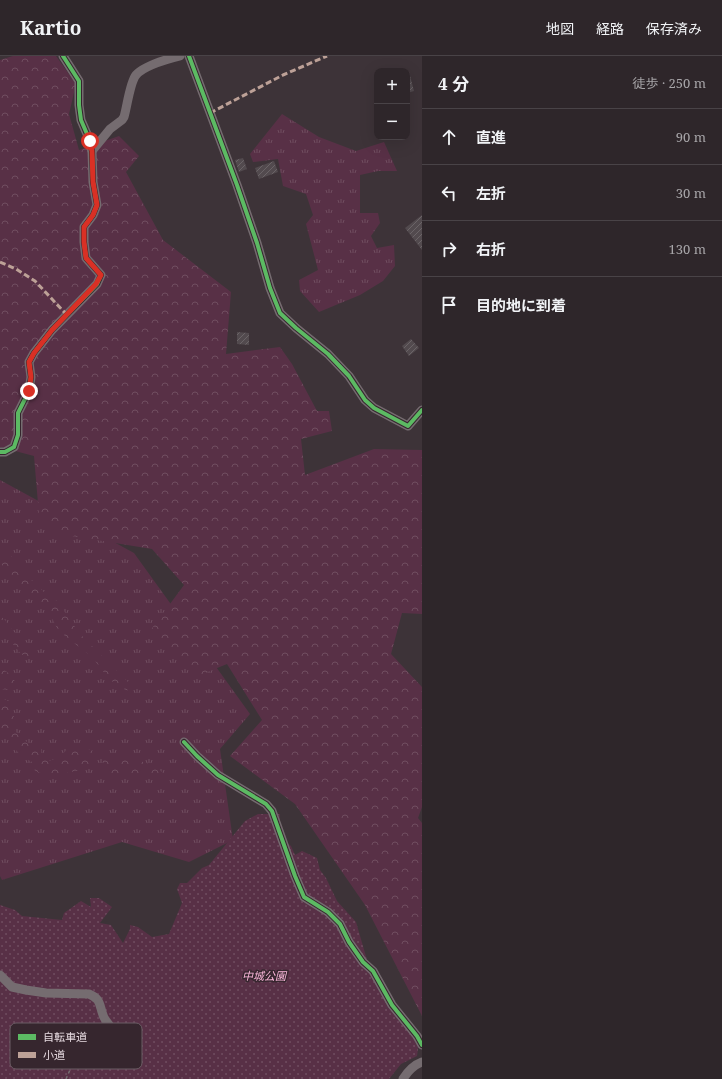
<!DOCTYPE html>
<html lang="ja">
<head>
<meta charset="utf-8">
<style>
	:root { --surface:#2e262a; --page:#3a3236; --text:#f1f3f6; --muted:#a7a5a8; --line:#494347 }
	body { margin:0; font-family:"Noto Serif","Noto Sans JP",serif; background:var(--page); color:var(--text) }
	.controls { position:absolute; right:12px; top:12px; display:grid; overflow:hidden; border-radius:8px; box-shadow:0 4px 16px #0002 }
	.controls button { width:36px; height:36px; display:grid; place-items:center; padding:0; border:0; border-bottom:1px solid var(--line); background:var(--surface); color:var(--text); font:20px sans-serif }
	.stop { position:absolute; width:12px; height:12px; margin:-9px; border:3px solid #d93025; border-radius:50%; background:#fff }
	.stop.end { background:#d93025; border-color:#fff; box-shadow:0 1px 4px #0008 }
	.list { margin:0; padding:0; list-style:none }
	h2 { display:flex; justify-content:space-between; align-items:center; height:52px; margin:0; padding:0 16px; font-size:17px }
	h2 small { font-size:13px; font-weight:400; color:var(--muted) }
	.list li { display:grid; grid-template-columns:26px 1fr auto; gap:12px; align-items:center; box-sizing:border-box; height:56px; padding:0 16px; border-top:1px solid var(--line) }
	.list b { display:block; font-size:15px; white-space:nowrap }
	.list em { font-size:13px; font-style:normal; color:var(--muted) }
	.icon { flex:none; width:22px; height:22px; fill:none; stroke:currentColor; stroke-width:2; stroke-linecap:round; stroke-linejoin:round }
	.map { position:relative; flex:none; width:422px; height:1023px; overflow:hidden }
	header { display:flex; align-items:center; gap:24px; box-sizing:border-box; height:56px; padding:0 20px; background:var(--surface); border-bottom:1px solid var(--line) }
	header strong { font-size:19px }
	nav { display:flex; gap:22px; margin-inline-start:auto; font-size:14px }
	main { display:flex }
	aside { flex:1; background:var(--surface) }
	.map>svg:first-child { display:block }
	.grass { fill:url(#grass-tufts) }
	.forest { fill:url(#forest-crowns) }
	.park { fill:url(#park-dots) }
	.building { fill:url(#building-hatch) }
	.lines { fill:none; stroke-linecap:round; stroke-linejoin:round }
	.path { stroke:#766e72; stroke-width:1.5; stroke-dasharray:3 3; stroke-linecap:butt }
	.minor { stroke:#756c70; stroke-width:9 }
	.quiet { stroke:#bda197; stroke-width:3; stroke-dasharray:6 3; stroke-linecap:butt }
	.cycleway-casing { stroke:#36262e; stroke-width:6 }
	.cycleway { stroke:#5cba63; stroke-width:4 }
	.route { stroke:#d93025; stroke-width:5 }
	.labels { text-anchor:middle; dominant-baseline:central; stroke-width:3; stroke-linejoin:round; paint-order:stroke }
	.park-label { font-size:11px; font-style:italic; fill:#fcb7db; stroke:#36262e }
	.key { fill:#36262e; stroke:#6b5c64; stroke-width:1 }
	.key-label { font-size:11px; fill:#e7dbe1 }
</style>
</head>
<body>
<header>
<strong>Kartio</strong>
<nav><a>地図</a><a>経路</a><a>保存済み</a></nav>
</header>
<main>
<div class="map">
<svg width="422" height="1023" viewBox="0 0 422 1023">
	<defs>
		<pattern id="grass-tufts" width="24" height="20" patternUnits="userSpaceOnUse"><rect width="24" height="20" fill="#583046"/><path d="M3 7l-1-3M5 7V3M7 7l1-3M15 17l-1-3M17 17v-4M19 17l1-3" fill="none" stroke="#704d60"/></pattern>
		<pattern id="forest-crowns" width="20" height="18" patternUnits="userSpaceOnUse"><rect width="20" height="18" fill="#583046"/><path d="M2 6a3 3 0 1 1 6 0M12 15a3 3 0 1 1 6 0" fill="none" stroke="#704d60"/></pattern>
		<pattern id="park-dots" width="8" height="8" patternUnits="userSpaceOnUse"><rect width="8" height="8" fill="#583046"/><path d="M2 2h.1M6 6h.1" fill="none" stroke="#704d60" stroke-width="1.8" stroke-linecap="round"/></pattern>
		<pattern id="building-hatch" width="6" height="6" patternUnits="userSpaceOnUse"><rect width="6" height="6" fill="#524a4e"/><path d="M-1 1l2-2M0 6l6-6M5 7l2-2" fill="none" stroke="#6b6467"/></pattern>
	</defs>
	<rect width="100%" height="100%" fill="#3d3338"/>
	<g class="grass">
		<path d="M282,58l37,23 37,14 28,-9 13,29h-19l-18,4v38h18l2,10 -9,13 6,12 17,-3 1,21 -12,15 -23,14 -41,17 -19,-21 -1,-11 19,-10 -12,-46 7,-9 -7,-21 -23,-8 -5,-27 -25,3 -3,-8z"/>
		<path d="M0,424l134,73 116,161 -30,35 13,91 -44,22 -67,-20 -120,38 -2,-4z"/>
	</g>
	<g class="forest">
		<path d="M13,0h43l20,28 -7,30 10,36 40,-14 20,20 -13,16 37,68 68,52 -5,62 54,-7 12,17 25,47h12l3,20 -31,8 4,36 69,-26 48,1v164l-20,-1 -11,41 31,33v120l-4,11 4,5v193l-57,-111 -70,-101 -65,-48 32,-36 -35,-56 -32,13 -45,-46 34,-46 -32,-36 -99,-16 -14,-18 -5,-59 -34,-9v-387z"/>
		<path d="M0,496h8l20,25 17,16 12,8 23,33 50,50 -3,7 -17,-11 -18,-23 -27,-21 -8,-8 -8,-16 -9,-4 -8,-12 -11,-6 -5,-11 -16,-16z"/>
		<path d="M0,560l4,3 10,13 12,10 11,13 11,8 -13,-2 -14,-7 -8,-10 -5,-9 -8,-5z"/>
		<path d="M0,611c8,5 14,11 17,19l-8,4 -9,-1z"/>
		<path d="M0,641l14,7 -1,9 2,9 -2,6 7,9 13,9 4,-6 4,4v12l8,5 11,-4 11,-12 21,5 -4,5 6,12 -32,7 -16,1 -11,-4 -3,-9c-11,-6 -17,-11 -22,-22l-10,-2z"/>
		<path d="M107,699l21,1 23,9 6,3 6,5 -6,4h-6l-17,-1 -14,2h-7c-3,-6 -10,-13 -10,-19z"/>
	</g>
	<path class="park" d="M258,758h22v18l1,6 10,8 4,9 7,-4 15,7 3,12 6,8 11,23 19,21 11,38 11,11 16,32 25,39 -2,14 -16,8 -12,15h-389v-174l15,5 7,6 40,4 2,-7 17,-12 10,6 -1,-9h9l13,9 -12,16 11,2 12,18 7,-14v-4l8,2 14,10 17,-3 13,-31 -5,-14 3,-6h7l15,-15 7,-3 36,-44z"/>
	<g class="building">
		<path d="M407,16h2l5,19 -7,2z"/>
		<path d="M243,102l4,11 -8,3 -4,-12z"/>
		<path d="M274,105l4,11 -19,7 -4,-11z"/>
		<path d="M422,159v35l-17,-22z"/>
		<path d="M237,276l12,1v12l-12,-1z"/>
		<path d="M411,283l8,9 -10,8 -7,-10z"/>
	</g>
	<g class="lines">
		<path class="path" d="M66,1023l7,-16 -3,-2 3,-5"/>
		<g class="minor">
			<path d="M189,0l48,129 20,58 13,45 10,25 16,15 32,26 21,22 16,24 9,8 34,18 14,-16"/>
			<path d="M92,95l18,-22 12,-9 2,-3c3,-10 6,-35 12,-42 8,-9 32,-16 44,-19"/>
			<path d="M0,396h5l9,-5 4,-12v-22l11,-22 2,-14 -2,-15 5,-9 18,-23 45,-46 4,-9 -15,-17 -2,-16v-15l9,-12 4,-10 -4,-23 -1,-31 -2,-10 -9,-21 -2,-15v-24l-16,-25"/>
			<path d="M184,686l13,14 21,19 48,29 6,7 23,65 9,21 24,15 12,12 9,18 14,20 10,9 19,34 25,31 5,9"/>
			<path d="M0,919l12,12 14,3 20,3 43,1c12,5 10,10 14,21 1,4 5,8 7,11"/>
			<path d="M403,1023c5,-8 11,-14 19,-17"/>
		</g>
		<g class="quiet">
			<path d="M210,57l73,-38 44,-19"/>
			<path d="M0,206l16,7 19,12 32,34"/>
		</g>
		<defs>
			<g id="cycleway">
				<path d="M189,0l48,129 20,58 13,45 10,25 16,15 32,26 21,22 16,24 9,8 34,18 14,-16"/>
				<path d="M0,396h5l9,-5 4,-12v-22l11,-22 2,-14 -2,-15 5,-9 18,-23 45,-46 4,-9 -15,-17 -2,-16v-15l9,-12 4,-10 -4,-23 -1,-31 -2,-10 -9,-21 -2,-15v-24l-16,-25"/>
				<path d="M184,686l13,14 21,19 48,29 6,7 23,65 9,21 24,15 12,12 9,18 14,20 10,9 19,34 25,31 5,9"/>
			</g>
		</defs>
		<use href="#cycleway" class="cycleway-casing"/>
		<use href="#cycleway" class="cycleway"/>
	</g>
	<g class="lines">
		<path class="route" d="M29,335l2,-14 -2,-15 5,-9 18,-23 44,-46 5,-9 -15,-17 -2,-16v-15l9,-12 4,-10 -4,-23 -1,-31 -2,-10"/>
	</g>
	<g class="labels">
		<g class="park-label">
			<text x="264" y="919">中城公園</text>
		</g>
	</g>
	<rect x="10" y="967" width="132" height="46" rx="6" class="key"/>
	<rect x="18" y="978" width="18" height="6" fill="#5cba63"/>
	<rect x="18" y="996" width="18" height="6" fill="#bda197"/>
	<g class="key-label">
		<text x="43" y="985">自転車道</text>
		<text x="43" y="1003">小道</text>
	</g>
</svg>
<div class="controls">
<button>+</button>
<button>−</button>
</div>
<div class="stop" style="left:90px;top:85px"></div>
<div class="stop end" style="left:29px;top:335px"></div>
</div>
<aside>
<h2>4 分<small>徒歩 · 250 m</small></h2>
<ul class="list">
<li><svg class="icon" aria-label="ahead" viewBox="0 0 24 24"><path d="M12 20V5M6 11l6-6 6 6"/></svg><div><b>直進</b></div><em>90 m</em></li>
<li><svg class="icon" aria-label="left" viewBox="0 0 24 24"><path d="M17 20v-9H6M10 6l-5 5 5 5"/></svg><div><b>左折</b></div><em>30 m</em></li>
<li><svg class="icon" aria-label="right" viewBox="0 0 24 24"><path d="M7 20v-9h11M14 6l5 5-5 5"/></svg><div><b>右折</b></div><em>130 m</em></li>
<li><svg class="icon" aria-label="arrive" viewBox="0 0 24 24"><path d="M6 21V4h12l-3 4 3 4H6"/></svg><div><b>目的地に到着</b></div></li>
</ul>
</aside>
</main>
</body>
</html>
